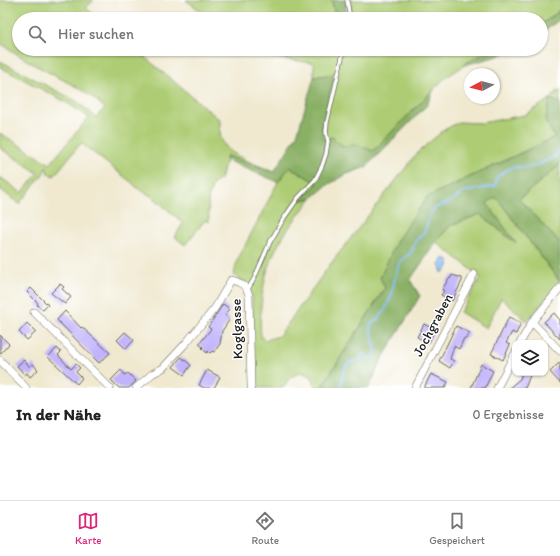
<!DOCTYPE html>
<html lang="de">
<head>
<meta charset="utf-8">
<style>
	:root { --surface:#fff; --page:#f6f6f6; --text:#202124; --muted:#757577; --line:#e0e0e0; --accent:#db2777 }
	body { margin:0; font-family:Itim,sans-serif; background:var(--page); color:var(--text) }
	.controls { position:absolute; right:12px; bottom:12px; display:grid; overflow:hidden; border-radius:8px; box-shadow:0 1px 3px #0004 }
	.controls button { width:36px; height:36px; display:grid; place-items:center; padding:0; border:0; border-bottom:1px solid var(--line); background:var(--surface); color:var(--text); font:20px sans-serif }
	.compass { position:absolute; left:464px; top:68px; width:36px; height:36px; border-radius:50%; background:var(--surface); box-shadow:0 1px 3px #0004; rotate:263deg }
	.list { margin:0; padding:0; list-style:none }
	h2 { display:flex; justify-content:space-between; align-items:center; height:52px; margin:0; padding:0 16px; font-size:17px }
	h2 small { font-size:13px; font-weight:400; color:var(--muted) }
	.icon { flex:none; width:22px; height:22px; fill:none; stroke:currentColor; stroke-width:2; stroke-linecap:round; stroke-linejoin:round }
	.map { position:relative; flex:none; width:560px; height:388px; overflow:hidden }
	.search { position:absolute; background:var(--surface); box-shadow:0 1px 3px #0004; left:12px; right:12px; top:12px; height:44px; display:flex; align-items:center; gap:10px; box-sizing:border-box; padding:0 14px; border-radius:22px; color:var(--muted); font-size:15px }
	.sheet { height:112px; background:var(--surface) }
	nav { display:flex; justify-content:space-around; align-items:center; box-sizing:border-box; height:56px; border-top:1px solid var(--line); background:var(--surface); font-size:11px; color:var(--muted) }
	nav a { display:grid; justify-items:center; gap:2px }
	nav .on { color:var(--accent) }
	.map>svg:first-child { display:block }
	.green { fill:#adcc73; stroke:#647448 }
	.forest { fill:#8ab065; stroke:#536640 }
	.water { fill:#86bcf5; stroke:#516c88 }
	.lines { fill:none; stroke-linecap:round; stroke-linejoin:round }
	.stream { stroke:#86bcf5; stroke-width:2 }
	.building { fill:#c1b3fc }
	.service-casing { stroke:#66645b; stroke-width:5 }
	.minor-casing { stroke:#66645b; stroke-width:8 }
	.service { stroke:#fff; stroke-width:3.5 }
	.minor { stroke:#fff; stroke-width:7 }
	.labels { text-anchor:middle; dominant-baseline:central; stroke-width:3; stroke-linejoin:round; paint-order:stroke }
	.street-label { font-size:14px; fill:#1c1c1c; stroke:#fff }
</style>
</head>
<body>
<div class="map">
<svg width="560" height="388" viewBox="0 0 560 388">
	<rect width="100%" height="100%" fill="#fff"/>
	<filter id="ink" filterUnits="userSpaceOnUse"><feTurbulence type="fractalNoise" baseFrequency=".025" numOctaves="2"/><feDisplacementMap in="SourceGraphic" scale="8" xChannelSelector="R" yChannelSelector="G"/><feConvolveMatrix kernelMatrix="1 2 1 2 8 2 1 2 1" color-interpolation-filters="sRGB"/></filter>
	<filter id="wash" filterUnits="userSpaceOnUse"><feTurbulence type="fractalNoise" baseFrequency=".012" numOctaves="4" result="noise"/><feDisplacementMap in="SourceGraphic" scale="16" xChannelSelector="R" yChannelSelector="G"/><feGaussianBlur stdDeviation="0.9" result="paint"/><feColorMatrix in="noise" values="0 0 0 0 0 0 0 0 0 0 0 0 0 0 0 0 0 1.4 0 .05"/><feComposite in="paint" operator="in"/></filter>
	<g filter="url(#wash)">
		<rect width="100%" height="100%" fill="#f0e9d0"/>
		<g class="green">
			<path d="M0,0h94l-8,8 14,11h-81v30h116l85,71c0,7 -1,16 3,22 7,15 36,23 51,30l-47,-16 -6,22 -8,6 -5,15 1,23 -4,-2 -20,25 -10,-8 8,-14 -30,-26 -16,-9 -6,-6 -50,-39 -27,33 -6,-2 -2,-7 -3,7 -24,30 -19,-15v-12l22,16 16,-20 -38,-25v-15l50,31 39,-47 -25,-16 -64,-34v-6l76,40 20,16 9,-9c-19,-18 -35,-24 -57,-36 -17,-8 -32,-19 -48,-29z"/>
			<path d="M186,0h146l3,19h-124z"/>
			<path d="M349,0h211v10l-11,9 -8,5v-5h-188z"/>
			<path d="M254,49h241l-30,14v2l-20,13 -72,73 -16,-7 -14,2 -11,-9 -8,2 -2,-11 11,-54 -19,3v-14l-47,-6z"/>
			<path d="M560,89v14l-10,-4 5,38 -128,60 -42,91 -64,100h-5l-4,-11 -10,-5 -12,5 -7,11h-30l-1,-92 -8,-14 -10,-7 3,-14 41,-79 12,-15 28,17 -20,17 14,-3c-15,18 -33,41 -41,62 -9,22 -12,54 -10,77l4,3 14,-4 50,-70 89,-114 26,-22 15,-8 22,1 44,-8 25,-16z"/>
			<path d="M560,165v78l-41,-44z"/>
			<path d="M496,197l64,85 -33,39 -26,-23 -15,30 -26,-16 21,-35 -45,-35 14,-16 30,-12 34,28 -28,-39z"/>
		</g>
		<g class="forest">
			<path d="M332,0h13l2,19h-12z"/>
			<path d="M560,10v9l-19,15v-10l8,-5z"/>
			<path d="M495,49h17l-14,7 -33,9v-2z"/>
			<path d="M334,74l-12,54 2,11 8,-2 11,9 14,-2 16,7 61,-62 -7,16 -61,62 -19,7 -21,12 -14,12 -14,3 20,-17 -28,-17 -12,15 -52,-22 1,-4 47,16 23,-37 17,-58z"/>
			<path d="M550,99l10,4v62l-41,34 41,44v38l-64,-84 -9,6 29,40 -36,-29 -30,12 -14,16 -26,38 10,16 -39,65 -12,27h-48l64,-100 -5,-10 17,-38 30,-43 128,-60 -10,-16z"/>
		</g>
		<path class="water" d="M443,258l6,2c1,5 -3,11 -7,13l-3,-9z"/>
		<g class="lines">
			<path class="stream" d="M341,388c2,-14 1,-27 18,-28l3,-5h3l4,3 5,-1 2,-5 -6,-27 8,-6 7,-9 6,-13 4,-19 5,-17 11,-8 4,-11 10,-11 6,-19 6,-5 13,-5 14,-10 31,-6 2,-9c5,-4 13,-10 19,-10 6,-1 10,2 16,0 6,-1 16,-8 23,-10l5,-10"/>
		</g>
		<g id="blocks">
			<g class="building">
				<path d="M452,275l10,3v3l-10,20 -11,-6 3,-4 -2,-1 7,-12 1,1z"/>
				<path d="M60,284l4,3 -2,2 9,8 -6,7 -14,-11z"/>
				<path d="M31,288l17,17 -5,5 -6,-5 1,-2 -11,-11z"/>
				<path d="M223,304l7,5 -5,6 5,4 -8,12 -2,13 -6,8 -2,-1 -2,2 -2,-2 -1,2 -5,-5 1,-1 -4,-3 12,-15 -3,-2z"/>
				<path d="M65,311l16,17 1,-1 28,26 -11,10 -42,-43z"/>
				<path d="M554,313l6,7v19l-16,-17z"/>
				<path d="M509,317l12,6 -5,11 -4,-2 -6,11 4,2 -7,15 -12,-6z"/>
				<path d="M27,323l9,9 -9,8 -8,-8z"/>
				<path d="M424,324l11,6 -7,13 -11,-6z"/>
				<path d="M456,326l14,7 -4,6 -2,-1 -5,11 -5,-3 -4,13 4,2 -4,7 -11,-7z"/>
				<path d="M125,332l9,8 -8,9 -9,-9z"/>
				<path d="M0,335l9,9 -9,10z"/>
				<path d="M57,348l4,4 -3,3 13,14 5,-5 4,4 -4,4 6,6 -5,6 -29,-27z"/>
				<path d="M181,357l10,8 -7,10 -11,-8z"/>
				<path d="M24,360l6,7 3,-3 5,6 -8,7 -3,-4 -2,2 -8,-9z"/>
				<path d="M560,362v21l-10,-11z"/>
				<path d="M481,364l12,7 -8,17h-14z"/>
				<path d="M121,370l4,5 3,-2 8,8 -7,7h-10l-8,-8z"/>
				<path d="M207,370l13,7 -6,11h-10l-5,-3z"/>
				<path d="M522,373h9l-6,15h-16l11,-9z"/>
				<path d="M431,374l17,8 -3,6h-21z"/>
			</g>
		</g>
	</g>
	<g filter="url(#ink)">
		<use href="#blocks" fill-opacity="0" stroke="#66645b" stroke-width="1"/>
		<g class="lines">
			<defs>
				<g id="service">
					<path d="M347,0l3,19"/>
					<path d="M248,289l6,-10 16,-37 14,-24 14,-20 17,-18 7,-14 4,-12 2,-13 -2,-9 1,-10 17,-73"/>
				</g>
				<g id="minor">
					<path d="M34,312l76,76"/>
					<path d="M532,322l28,29"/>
					<path d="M520,343l12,-21 28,-34"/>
					<path d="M0,360l26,28"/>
					<path d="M136,388l16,-14 11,-6 23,-25 29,-35 16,-28c10,2 16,6 18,16l2,92"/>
					<path d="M415,388l59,-114"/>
					<path d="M497,388l18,-35"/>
				</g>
			</defs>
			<use href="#service" class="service-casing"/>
			<use href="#minor" class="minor-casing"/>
			<use href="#service" class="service"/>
			<use href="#minor" class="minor"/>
		</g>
	</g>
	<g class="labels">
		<g class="street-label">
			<text transform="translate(433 325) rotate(-62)">Jochgraben</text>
			<text transform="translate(237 329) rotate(-92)">Koglgasse</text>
		</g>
	</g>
</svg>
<div class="controls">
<button><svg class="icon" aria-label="layers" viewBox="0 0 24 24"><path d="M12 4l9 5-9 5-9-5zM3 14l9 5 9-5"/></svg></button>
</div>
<svg class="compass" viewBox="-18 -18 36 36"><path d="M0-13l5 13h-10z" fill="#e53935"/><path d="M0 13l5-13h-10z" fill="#757577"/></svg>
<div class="search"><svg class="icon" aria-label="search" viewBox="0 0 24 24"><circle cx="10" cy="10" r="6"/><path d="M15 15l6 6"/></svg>Hier suchen</div>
</div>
<section class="sheet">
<h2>In der Nähe<small>0 Ergebnisse</small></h2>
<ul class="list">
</ul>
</section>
<nav>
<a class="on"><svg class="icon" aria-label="map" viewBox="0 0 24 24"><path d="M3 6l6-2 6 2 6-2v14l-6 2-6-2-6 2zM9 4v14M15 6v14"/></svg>Karte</a>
<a><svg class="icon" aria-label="directions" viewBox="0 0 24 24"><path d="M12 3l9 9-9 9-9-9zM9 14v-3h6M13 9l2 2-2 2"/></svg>Route</a>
<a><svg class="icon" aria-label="saved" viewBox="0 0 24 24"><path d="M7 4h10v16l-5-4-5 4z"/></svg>Gespeichert</a>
</nav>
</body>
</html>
